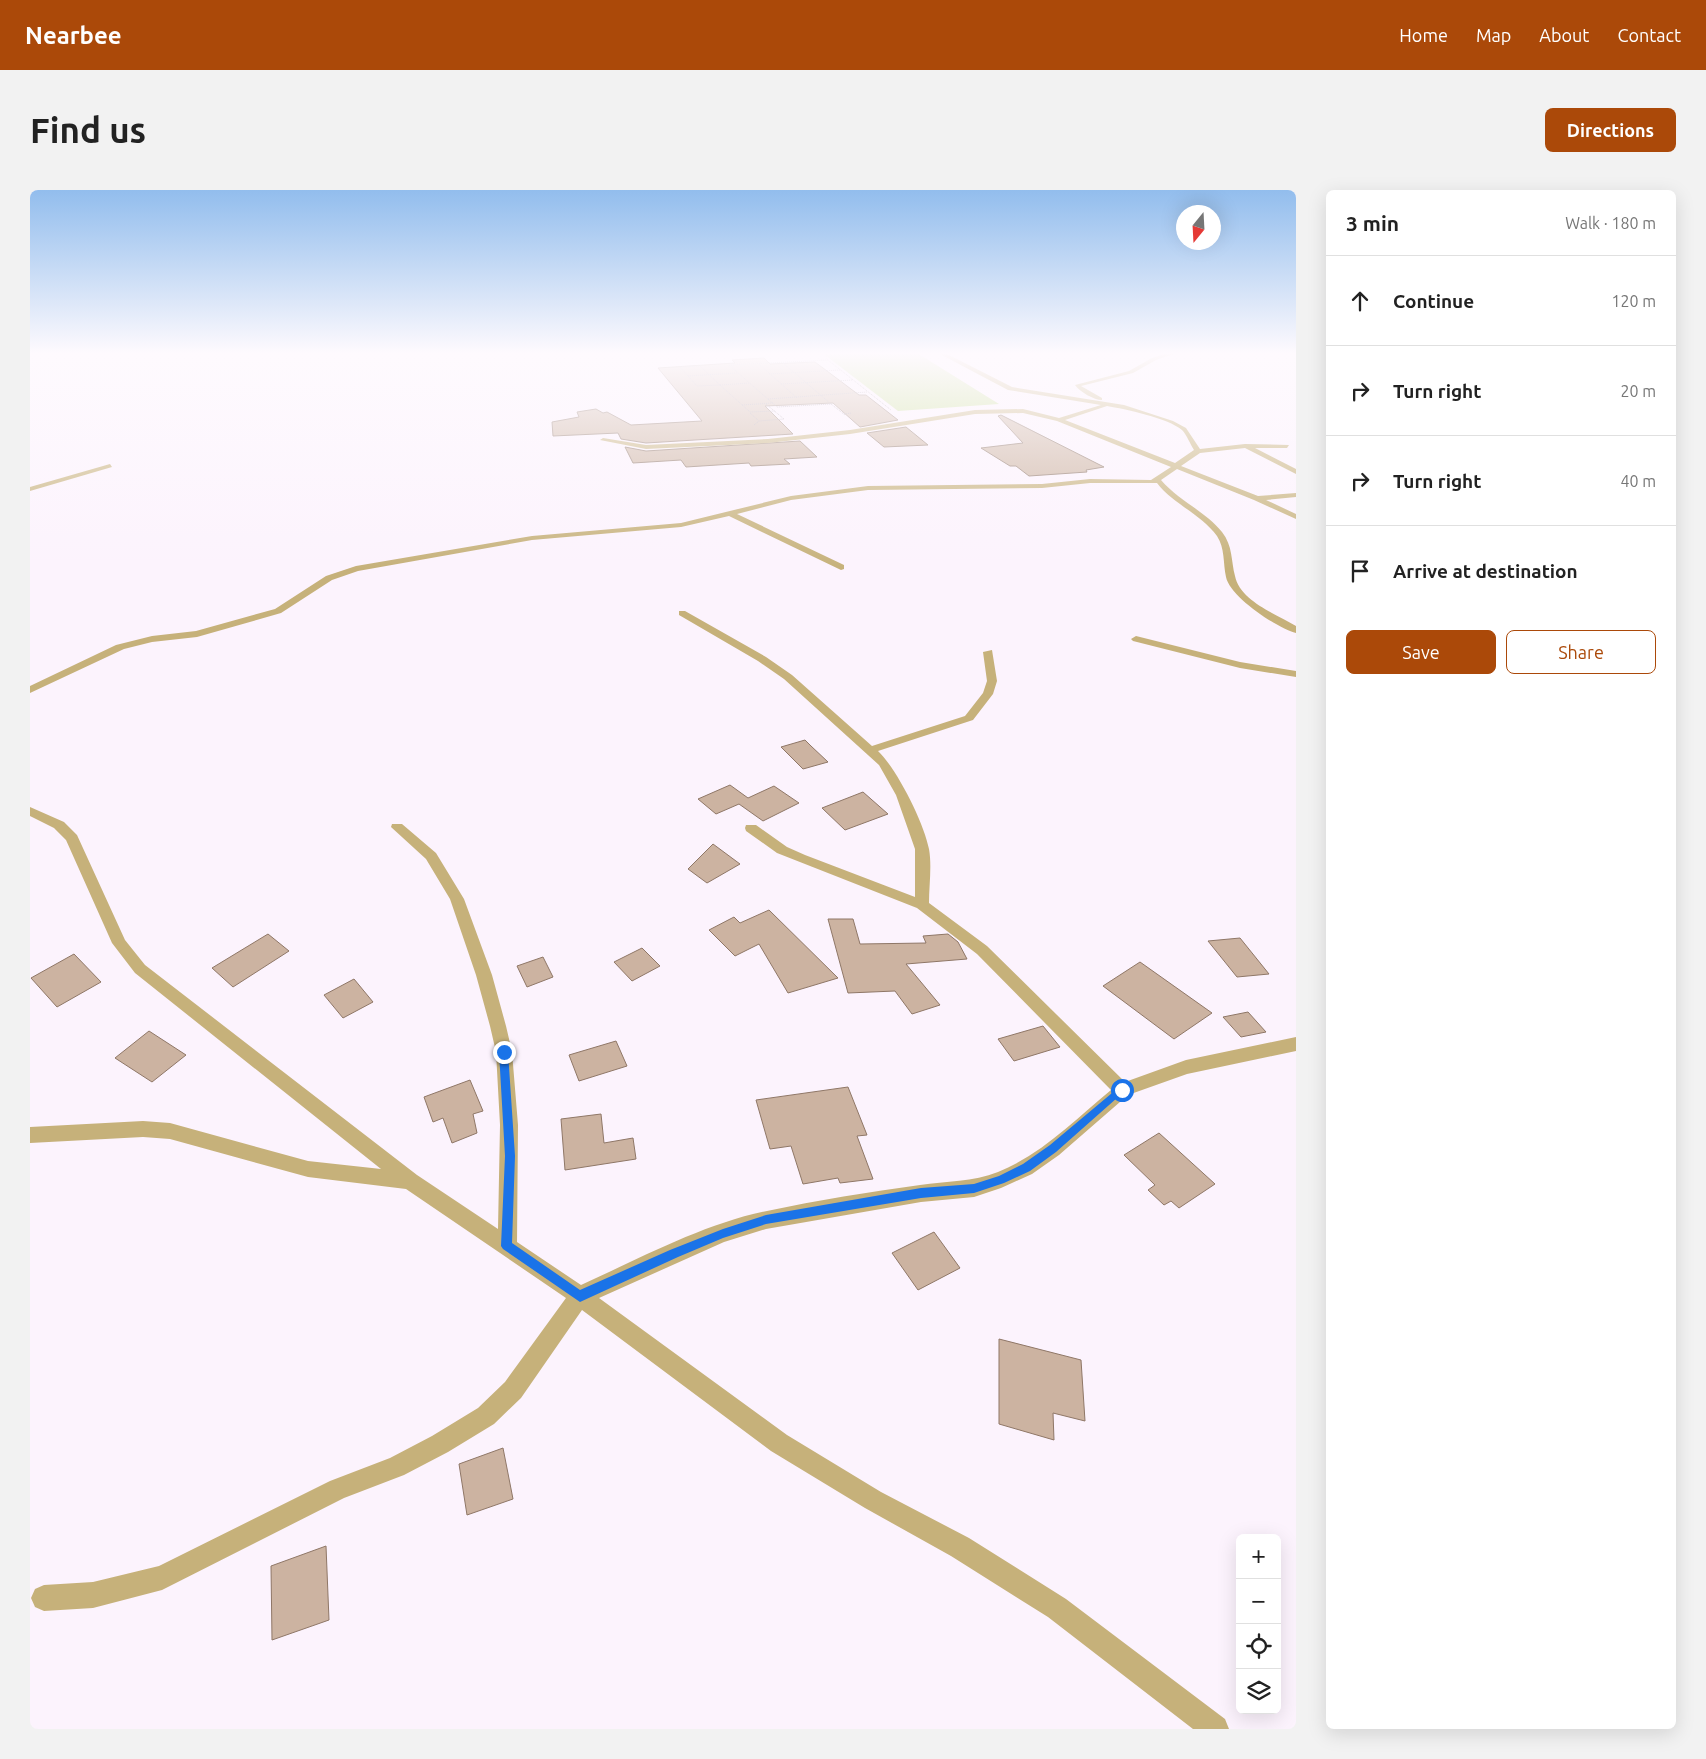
<!DOCTYPE html>
<html lang="en">
<head>
<meta charset="utf-8">
<style>
	:root { --surface:#fff; --page:#f2f2f2; --text:#222; --muted:#767676; --line:#e0e0e0; --accent:#ab4909 }
	body { margin:0; font-family:Ubuntu,sans-serif; background:var(--page); color:var(--text) }
	.controls { position:absolute; right:15px; bottom:15px; display:grid; overflow:hidden; border-radius:8px; box-shadow:0 5px 20px #0002 }
	.controls button { width:45px; height:45px; display:grid; place-items:center; padding:0; border:0; border-bottom:1px solid var(--line); background:var(--surface); color:var(--text); font:25px sans-serif }
	.compass { position:absolute; left:1146px; top:15px; width:45px; height:45px; border-radius:50%; background:var(--surface); box-shadow:0 5px 20px #0002; rotate:198deg }
	.stop { position:absolute; width:15px; height:15px; margin:-11px; border:4px solid #1a73e8; border-radius:50%; background:#fff }
	.stop.end { background:#1a73e8; border-color:#fff; box-shadow:0 1px 5px #0008 }
	.list { margin:0; padding:0; list-style:none }
	h2 { display:flex; justify-content:space-between; align-items:center; height:65px; margin:0; padding:0 20px; font-size:21px }
	h2 small { font-size:16px; font-weight:400; color:var(--muted) }
	.list li { display:grid; grid-template-columns:32px 1fr auto; gap:15px; align-items:center; box-sizing:border-box; height:90px; padding:0 20px; border-top:1px solid var(--line) }
	.list b { display:block; font-size:19px; white-space:nowrap }
	.list em { font-size:16px; font-style:normal; color:var(--muted) }
	.actions { display:flex; gap:10px; padding:15px 20px }
	.actions a { flex:1; padding:11px 0; border:1px solid var(--accent); border-radius:8px; text-align:center; font-size:18px; color:var(--accent) }
	.actions .main { background:var(--accent); color:#fff }
	.icon { flex:none; width:28px; height:28px; fill:none; stroke:currentColor; stroke-width:2; stroke-linecap:round; stroke-linejoin:round }
	.map { position:relative; flex:none; width:1266px; height:1539px; overflow:hidden; border-radius:8px }
	header { display:flex; align-items:center; gap:30px; box-sizing:border-box; height:70px; padding:0 25px; background:var(--accent); color:#fff }
	header strong { font-size:24px }
	nav { display:flex; gap:28px; margin-inline-start:auto; font-size:18px }
	.intro { display:flex; align-items:center; justify-content:space-between; box-sizing:border-box; height:120px; padding:0 30px }
	h1 { margin:0; font-size:35px }
	.button { padding:12px 22px; border-radius:8px; background:var(--accent); color:#fff; font-size:18px; font-weight:700 }
	main { display:flex; gap:30px; padding:0 30px }
	aside { flex:1; background:var(--surface); border-radius:8px; box-shadow:0 5px 20px #0002 }
	.map>svg:first-child { display:block }
	.green { fill:#c5de91 }
	.building { fill:#ccb3a1; stroke:#8f7767 }
	.lines { fill:none; stroke-linecap:round; stroke-linejoin:round }
	.path { stroke:#a59ca6; stroke-width:1; stroke-dasharray:1 1; stroke-linecap:butt }
	.minor { fill:#c6b17a; fill-rule:evenodd }
	.route { fill:#1a73e8 }
</style>
</head>
<body>
<header>
<strong>Nearbee</strong>
<nav><a>Home</a><a>Map</a><a>About</a><a>Contact</a></nav>
</header>
<div class="intro"><h1>Find us</h1><a class="button">Directions</a></div>
<main>
<div class="map">
<svg width="1266" height="1539" viewBox="0 0 1266 1539">
	<rect width="100%" height="100%" fill="#fcf3fd"/>
	<path class="green" d="M829,163h58l82,51 -101,7 -73,-56z"/>
	<g class="building">
		<path d="M734,168l6,6 45,-2 44,33h7l32,25 -38,7 -27,-24 -68,3 28,28 -147,9 -25,-4 -3,-6 -65,3 -1,-14 27,-5 -2,-5 19,-3 7,4 4,-1 24,13 71,-4 -44,-53 77,-5 -3,-3z"/>
		<path d="M971,225l103,52 -18,3 1,2 -58,4 -13,-10h-6l-29,-18 42,-5 -25,-27z"/>
		<path d="M876,237l22,18 -44,2 -17,-14z"/>
		<path d="M770,251l17,16 -33,2 6,5 -39,2 -2,-3 -63,4 -5,-7 -48,3 -8,-16 21,4z"/>
		<path d="M775,550l6,6 17,16 -25,7 -22,-22z"/>
		<path d="M700,595l18,13 26,-12 25,17 -36,18 -24,-17 -23,10 -18,-15z"/>
		<path d="M833,602l25,22 -43,16 -23,-22z"/>
		<path d="M683,654l27,20 -33,19 -19,-14z"/>
		<path d="M739,720l69,68 -50,15 -29,-49 -24,12 -26,-26 25,-13 6,6z"/>
		<path d="M798,729h25l7,25 66,-1 -3,-7 25,-2 10,8 9,17 -61,5 34,41 -28,9 -17,-23 -47,2z"/>
		<path d="M238,744l21,17 -56,36 -21,-19z"/>
		<path d="M1210,748l29,36 -32,3 -29,-36z"/>
		<path d="M612,758l18,18 -28,15 -18,-19z"/>
		<path d="M44,764l27,28 -44,25 -26,-29z"/>
		<path d="M513,767l10,20 -26,10 -10,-21z"/>
		<path d="M1110,772l72,51 -38,26 -71,-53z"/>
		<path d="M324,789l19,23 -30,16 -19,-23z"/>
		<path d="M1218,822l18,20 -25,5 -18,-20z"/>
		<path d="M1013,836l17,21 -46,14 -16,-22z"/>
		<path d="M119,841l37,24 -34,27 -37,-24z"/>
		<path d="M586,851l11,25 -48,15 -10,-26z"/>
		<path d="M440,890l13,31 -10,3 4,19 -25,10 -9,-25 -10,4 -9,-25z"/>
		<path d="M818,897l19,48 -10,1 16,43 -33,4 -2,-5 -35,6 -12,-38 -21,3 -14,-49z"/>
		<path d="M571,924l3,29 29,-5 3,21 -71,11 -4,-51z"/>
		<path d="M1129,943l56,51 -36,24 -8,-7 -7,4 -16,-15 7,-5 -31,-30z"/>
		<path d="M904,1042l26,36 -42,22 -26,-37z"/>
		<path d="M969,1149l82,21 4,61 -32,-8 1,27 -55,-16z"/>
		<path d="M473,1258l10,51 -46,16 -8,-51z"/>
		<path d="M296,1356l3,74 -57,20 -1,-74z"/>
	</g>
	<g class="lines">
		<g class="path">
			<path d="M729,174l38,34"/>
			<path d="M699,175l99,-5 63,50"/>
			<path d="M699,175l48,42 54,-3 -48,-41"/>
			<path d="M670,176l20,19 -23,1 -17,-19z"/>
			<path d="M739,184l71,-4"/>
			<path d="M658,186l49,-3"/>
			<path d="M751,194l72,-4"/>
			<path d="M690,195l30,27 25,-1"/>
			<path d="M690,195l30,-2"/>
			<path d="M738,209l99,-7"/>
			<path d="M736,214l18,15"/>
			<path d="M801,214l14,11"/>
			<path d="M712,215l31,-2"/>
			<path d="M720,223l9,8"/>
			<path d="M814,224l8,-1"/>
			<path d="M724,235l5,-4 25,-2"/>
		</g>
		<g class="minor">
			<path d="M908,163h7l67,34 112,18 49,16 13,7 14,21 45,-5 44,1 -2,3h-32l41,21v5l-51,-26 -45,5 -19,13 77,30 38,-3v4l-30,3 30,14v5l-42,-19 -77,-31 -16,11c18,21 44,31 61,52 11,14 9,29 13,44 5,25 41,38 61,50v7c-19,-5 -66,-36 -70,-56 -3,-14 -1,-29 -9,-41 -16,-22 -44,-32 -60,-53h-67l-48,5 -174,2 -77,10 -54,14 107,51v4l-3,1 -112,-54 -48,11 -149,13 -174,31 -26,9 -51,33 -84,24 -45,5 -28,7 -94,44v-7l86,-41 36,-9 44,-5 79,-22 51,-33 30,-10 176,-30 149,-13 110,-27 77,-10 174,-2 48,-5 61,1 20,-13 -114,-46 -34,-8 -48,1 -125,20 -82,9 -122,6 -46,-9 3,-2 43,7 122,-6 82,-9 125,-20 48,-1 36,9 42,-13 -93,-15zM1077,216c18,3 61,12 75,24 5,5 8,14 12,20l-19,13 -110,-43z"/>
			<path d="M1137,163h9l-20,7 -23,13 -52,13 21,12v2c-8,0 -22,-8 -27,-15l54,-14 23,-13z"/>
			<path d="M80,274l2,3 -82,24v-4z"/>
			<path d="M649,421h6l81,46 26,18 80,71 93,-30 18,-23 4,-12 -4,-29 9,-2 5,31 -4,13 -20,26 -95,31c19,18 46,72 51,98 3,17 0,37 0,54l58,43 138,136 61,-22 110,-23v14l-109,23 -59,21 -69,60 -27,19 -31,14 -27,9 -53,5 -155,27 -42,13 -125,56 188,137 94,57 88,46 97,61 159,120 4,10h-36l-145,-112 -97,-61 -86,-48 -94,-57 -189,-141 -61,88 -27,26 -46,28 -44,23 -60,23 -182,92 -69,18 -49,3 -9,-4 -4,-9 4,-9 9,-4 49,-3 66,-16 171,-85 60,-23 42,-22 46,-28 27,-26 61,-84 -160,-109 -98,-12 -138,-38 -27,-2 -113,6v-16l113,-6 27,2 138,38 73,8 -246,-196 -23,-30 -46,-103 -12,-12 -24,-12v-9l34,15 13,13 48,105 20,25 272,210 81,54 2,-104 -4,-73 -6,-26 -14,-51 -26,-76 -24,-40 -35,-32 1,-3h10l34,29 28,46 28,76 14,51 6,26 6,73 -1,117 64,43c60,-27 122,-61 186,-74 51,-11 102,-19 153,-26 26,-4 53,-3 78,-13 43,-17 78,-53 113,-82l-134,-136 -60,-46 -140,-55 -31,-22 -1,-3 1,-3h10l31,22 18,8 110,42v-48l-19,-54 -17,-30 -95,-86 -26,-18 -79,-46z"/>
			<path d="M1106,446l104,26 56,9v6l-56,-9 -107,-27 -2,-2z"/>
		</g>
	</g>
	<linearGradient id="sky" x2="0" y2="1"><stop stop-color="#92bded"/><stop offset="0.43" stop-color="#fefafe"/><stop offset="1" stop-color="#fefafe" stop-opacity="0"/></linearGradient>
	<rect width="1266" height="379" fill="url(#sky)"/>
	<path class="route" d="M474,859l4,3 7,104 -3,87 68,47 90,-40 53,-21 43,-14 155,-27 53,-4 25,-8 24,-12 27,-19 68,-57 4,-1 4,3 -70,62 -26,19 -26,12 -30,10 -53,5 -155,26 -43,14 -45,19 -98,45 -77,-53 -2,-3 4,-90 -6,-104z"/>
</svg>
<div class="controls">
<button>+</button>
<button>−</button>
<button><svg class="icon" aria-label="locate" viewBox="0 0 24 24"><circle cx="12" cy="12" r="6"/><path d="M12 2v4M12 18v4M2 12h4M18 12h4"/></svg></button>
<button><svg class="icon" aria-label="layers" viewBox="0 0 24 24"><path d="M12 4l9 5-9 5-9-5zM3 14l9 5 9-5"/></svg></button>
</div>
<svg class="compass" viewBox="-18 -18 36 36"><path d="M0-13l5 13h-10z" fill="#e53935"/><path d="M0 13l5-13h-10z" fill="#767676"/></svg>
<div class="stop" style="left:1092px;top:900px"></div>
<div class="stop end" style="left:474px;top:862px"></div>
</div>
<aside>
<h2>3 min<small>Walk · 180 m</small></h2>
<ul class="list">
<li><svg class="icon" aria-label="ahead" viewBox="0 0 24 24"><path d="M12 20V5M6 11l6-6 6 6"/></svg><div><b>Continue</b></div><em>120 m</em></li>
<li><svg class="icon" aria-label="right" viewBox="0 0 24 24"><path d="M7 20v-9h11M14 6l5 5-5 5"/></svg><div><b>Turn right</b></div><em>20 m</em></li>
<li><svg class="icon" aria-label="right" viewBox="0 0 24 24"><path d="M7 20v-9h11M14 6l5 5-5 5"/></svg><div><b>Turn right</b></div><em>40 m</em></li>
<li><svg class="icon" aria-label="arrive" viewBox="0 0 24 24"><path d="M6 21V4h12l-3 4 3 4H6"/></svg><div><b>Arrive at destination</b></div></li>
</ul>
<div class="actions"><a class="main">Save</a><a>Share</a></div>
</aside>
</main>
</body>
</html>
